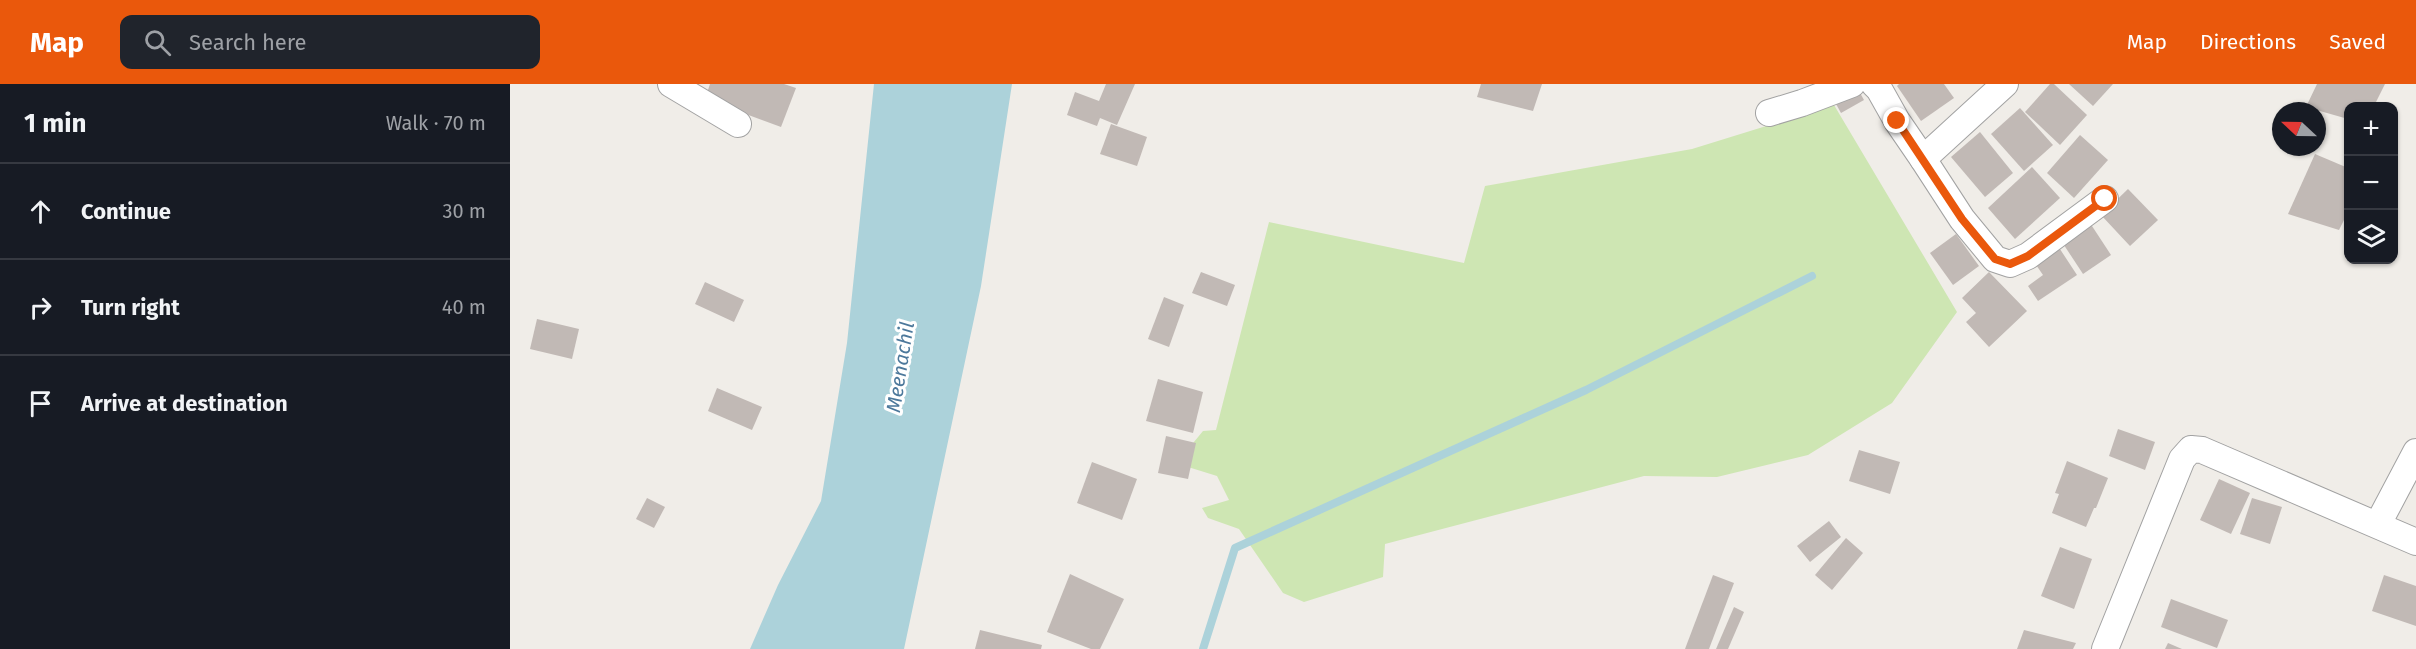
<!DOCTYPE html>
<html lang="en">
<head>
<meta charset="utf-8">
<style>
	:root { --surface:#171b24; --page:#20242c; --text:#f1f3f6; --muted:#9ea1a6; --line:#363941; --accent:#ea580c }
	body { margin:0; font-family:"Fira Sans",sans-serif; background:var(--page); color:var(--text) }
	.controls { position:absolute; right:18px; top:18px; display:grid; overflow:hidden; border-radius:12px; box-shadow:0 2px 4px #0004 }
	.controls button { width:54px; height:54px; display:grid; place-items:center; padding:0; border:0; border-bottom:2px solid var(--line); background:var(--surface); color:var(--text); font:30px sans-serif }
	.compass { position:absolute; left:1762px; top:18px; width:54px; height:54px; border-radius:50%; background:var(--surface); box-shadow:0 2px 4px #0004; rotate:292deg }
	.stop { position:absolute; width:18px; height:18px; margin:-14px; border:4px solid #ea580c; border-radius:50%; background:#fff }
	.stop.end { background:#ea580c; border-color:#fff; box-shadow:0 2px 6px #0008 }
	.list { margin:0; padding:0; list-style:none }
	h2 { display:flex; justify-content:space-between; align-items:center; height:78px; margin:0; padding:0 24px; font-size:26px }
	h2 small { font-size:20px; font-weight:400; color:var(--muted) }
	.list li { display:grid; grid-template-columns:39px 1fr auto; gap:18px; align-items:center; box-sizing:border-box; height:96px; padding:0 24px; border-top:2px solid var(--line) }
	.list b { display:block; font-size:22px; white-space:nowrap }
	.list em { font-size:20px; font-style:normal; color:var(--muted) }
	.icon { flex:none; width:33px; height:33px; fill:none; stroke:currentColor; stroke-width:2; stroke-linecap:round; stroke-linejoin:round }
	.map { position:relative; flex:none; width:1906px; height:565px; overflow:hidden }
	header { display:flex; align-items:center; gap:36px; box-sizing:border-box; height:84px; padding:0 30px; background:var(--accent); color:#fff }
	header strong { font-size:28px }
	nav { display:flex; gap:33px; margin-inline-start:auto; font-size:21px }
	.search { width:420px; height:54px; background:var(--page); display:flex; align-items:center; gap:15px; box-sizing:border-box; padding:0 21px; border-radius:12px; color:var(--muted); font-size:22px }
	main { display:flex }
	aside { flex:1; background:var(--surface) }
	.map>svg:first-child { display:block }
	.grass { fill:#cee6b3 }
	.water { fill:#acd2da }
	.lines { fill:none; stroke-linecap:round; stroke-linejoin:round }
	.stream { stroke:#acd2da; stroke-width:8 }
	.building { fill:#c1b9b5 }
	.street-casing { stroke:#a2a2a2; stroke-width:28 }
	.street { stroke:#fff; stroke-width:26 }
	.route { stroke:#ea580c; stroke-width:8 }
	.labels { text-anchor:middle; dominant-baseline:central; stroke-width:6; stroke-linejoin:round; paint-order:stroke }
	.water-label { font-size:20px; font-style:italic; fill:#4c789b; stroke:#fff }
</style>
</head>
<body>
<header>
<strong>Map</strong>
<div class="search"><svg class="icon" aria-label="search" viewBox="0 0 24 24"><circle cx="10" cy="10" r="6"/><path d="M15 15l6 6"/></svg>Search here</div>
<nav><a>Map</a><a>Directions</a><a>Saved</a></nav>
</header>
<main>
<aside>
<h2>1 min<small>Walk · 70 m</small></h2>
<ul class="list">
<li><svg class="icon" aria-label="ahead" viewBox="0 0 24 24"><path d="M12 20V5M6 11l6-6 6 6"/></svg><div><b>Continue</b></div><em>30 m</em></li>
<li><svg class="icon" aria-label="right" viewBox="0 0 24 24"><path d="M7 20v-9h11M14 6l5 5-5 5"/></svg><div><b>Turn right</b></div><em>40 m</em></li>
<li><svg class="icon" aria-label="arrive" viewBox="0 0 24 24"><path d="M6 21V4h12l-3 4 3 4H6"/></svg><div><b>Arrive at destination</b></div></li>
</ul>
</aside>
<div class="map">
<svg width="1906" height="565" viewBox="0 0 1906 565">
	<rect width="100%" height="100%" fill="#f0ede8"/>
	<path class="grass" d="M1324,21l123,207 -65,91 -84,52 -91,22 -73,-1 -259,68 -2,33 -79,25 -21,-9 -44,-64 -31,-11 -6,-10 27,-8 -12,-24 -29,-9 1,-19 14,-17 13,-1 53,-208 195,41 21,-77 207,-37z"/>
	<path class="water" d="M364,0h138l-31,202 -77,363h-154l28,-64 43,-84 26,-158z"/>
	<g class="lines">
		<path class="stream" d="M693,565l32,-101 351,-158 226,-114"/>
	</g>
	<g class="building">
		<path d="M200,0h74l12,4 -15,39 -76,-28z"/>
		<path d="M596,0h29l-18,41 -17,-7 -3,8 -30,-11 8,-23 24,9z"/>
		<path d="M971,0h61l-9,27 -56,-14z"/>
		<path d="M1345,0l9,16 -23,13 -10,-18z"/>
		<path d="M1389,0h45l10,14 -33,23 -24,-35z"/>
		<path d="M1540,0h4l33,31 -27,30 -35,-33z"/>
		<path d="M1559,0h44l-20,22z"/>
		<path d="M1807,0h68l-11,22h-26v13l-42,-12z"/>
		<path d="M1510,24l33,37 -29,26 -33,-37z"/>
		<path d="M601,40l36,13 -10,29 -37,-12z"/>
		<path d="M1470,48l33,41 -28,24 -34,-40z"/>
		<path d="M1570,51l28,25 -34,38 -27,-25z"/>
		<path d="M1805,70l33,14v44l-9,18 -51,-16z"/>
		<path d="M1522,83l28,31 -45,41 -27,-31z"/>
		<path d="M1618,105l30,31 -28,26 -29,-31z"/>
		<path d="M1580,139l21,32 -28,19 -21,-32z"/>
		<path d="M1446,150l23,32 -26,19 -23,-32z"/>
		<path d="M1546,159l21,32 -39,26 -10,-15 15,-11 -11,-16z"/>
		<path d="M691,188l34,13 -8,21 -35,-13z"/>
		<path d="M1479,188l38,39 -38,36 -23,-25 10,-9 -14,-15z"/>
		<path d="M195,198l39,18 -10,22 -39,-18z"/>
		<path d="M654,213l20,8 -15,42 -21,-8z"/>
		<path d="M27,235l42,10 -7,30 -42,-10z"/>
		<path d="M648,295l45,13 -10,41 -47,-12z"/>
		<path d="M207,304l45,19 -10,23 -44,-19z"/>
		<path d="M1608,345l37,13 -10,28 -36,-14z"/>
		<path d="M656,352l30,7 -8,36 -30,-6z"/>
		<path d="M1349,366l41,12 -10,32 -41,-13z"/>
		<path d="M1557,377l41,17 -12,30h-2l-8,19 -34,-14 7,-19 -4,-1z"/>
		<path d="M582,378l45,17 -15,41 -45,-17z"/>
		<path d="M1709,395l31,14 -19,41 -31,-14z"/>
		<path d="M137,414l18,9 -11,21 -18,-9z"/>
		<path d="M1742,414l30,9 -12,37 -30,-10z"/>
		<path d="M1319,437l12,16 -31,25 -13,-16z"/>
		<path d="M1336,454l17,15 -31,37 -17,-15z"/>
		<path d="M1550,463l32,12 -18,50 -33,-13z"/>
		<path d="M560,490l54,25 -24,50h-9l-44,-17z"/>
		<path d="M1203,491l21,8 -25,66h-24z"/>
		<path d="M1874,491l32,11v40l-44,-15z"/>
		<path d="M1661,515l57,21 -11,28 -56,-21z"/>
		<path d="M1224,523l10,5 -16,37h-12z"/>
		<path d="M470,546l62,15 -1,4h-66z"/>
		<path d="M1514,546l52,13 -3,6h-56z"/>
		<path d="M1658,559l14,6h-17z"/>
	</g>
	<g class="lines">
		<defs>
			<g id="street">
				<path d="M161,0l67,40"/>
				<path d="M1364,0l5,5 18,32 26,38"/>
				<path d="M1495,0l-82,75 39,60 33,40 15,5 18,-8 77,-57"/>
				<path d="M1259,29l33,-10 50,-19"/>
				<path d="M1868,440l38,-72"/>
				<path d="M1595,565l77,-190 9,-10 11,1 214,92"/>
			</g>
		</defs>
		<use href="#street" class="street-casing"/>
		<use href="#street" class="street"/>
	</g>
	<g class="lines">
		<path class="route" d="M1387,37l65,98 33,40 15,5 18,-8 77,-57"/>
	</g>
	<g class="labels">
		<g class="water-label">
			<text transform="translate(390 283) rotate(-81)">Meenachil</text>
		</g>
	</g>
</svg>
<div class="controls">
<button>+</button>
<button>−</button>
<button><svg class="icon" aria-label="layers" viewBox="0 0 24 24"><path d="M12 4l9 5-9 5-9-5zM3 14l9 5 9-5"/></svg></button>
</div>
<svg class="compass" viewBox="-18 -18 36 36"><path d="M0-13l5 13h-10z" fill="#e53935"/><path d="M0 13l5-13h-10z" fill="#9ea1a6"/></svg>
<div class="stop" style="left:1595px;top:115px"></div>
<div class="stop end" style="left:1387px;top:37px"></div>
</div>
</main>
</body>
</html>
